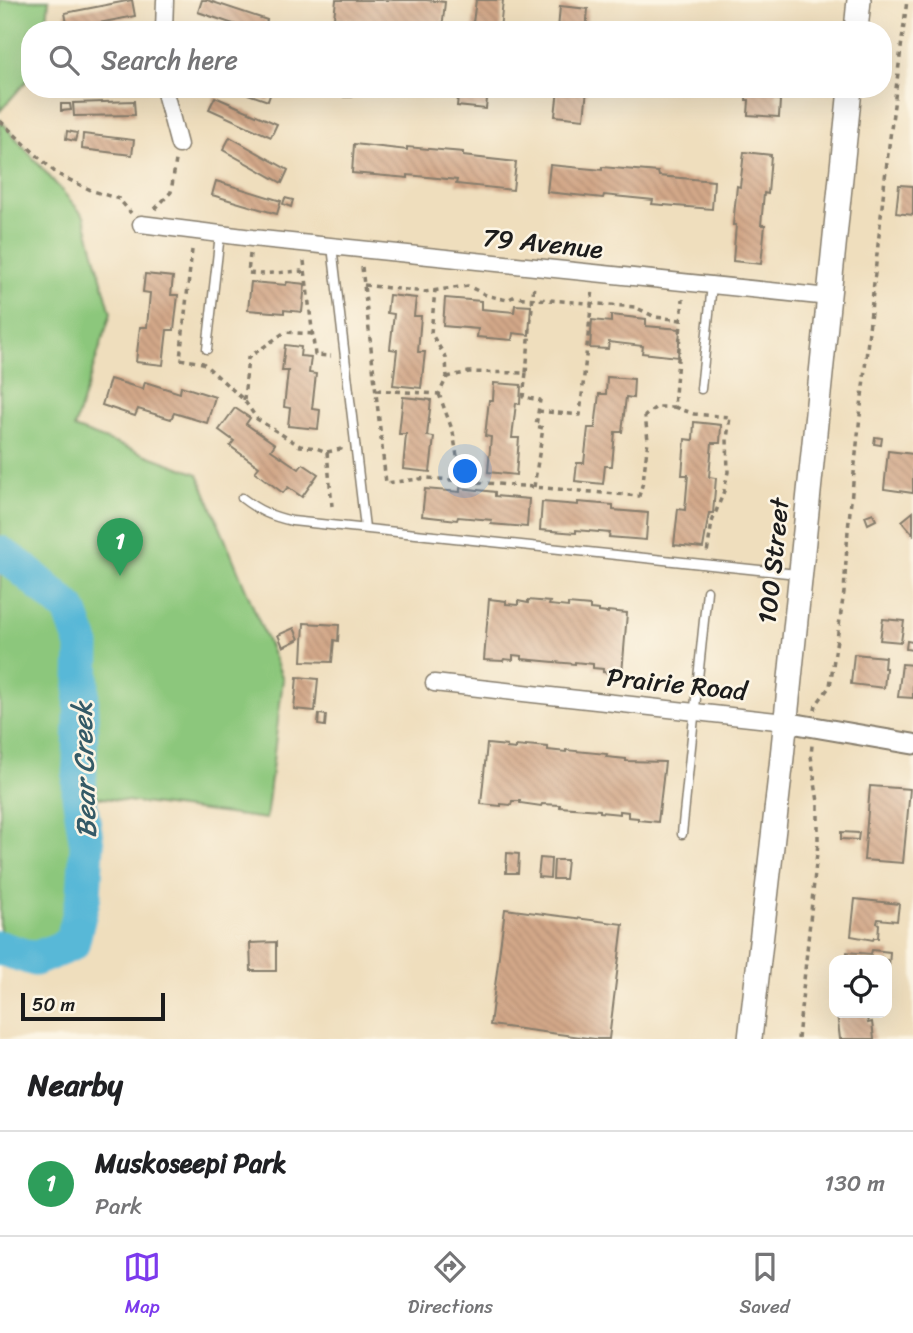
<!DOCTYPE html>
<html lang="en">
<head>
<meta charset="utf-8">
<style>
	:root { --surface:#fff; --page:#f2f2f2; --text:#202124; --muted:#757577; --line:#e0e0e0; --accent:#7c3aed }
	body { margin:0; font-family:Sriracha,sans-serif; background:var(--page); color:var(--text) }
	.controls { position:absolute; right:21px; bottom:21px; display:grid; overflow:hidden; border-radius:14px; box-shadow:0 7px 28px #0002 }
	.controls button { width:63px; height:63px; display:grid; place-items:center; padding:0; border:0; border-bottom:2px solid var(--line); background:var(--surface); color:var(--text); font:35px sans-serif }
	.scale { position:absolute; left:21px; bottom:18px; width:144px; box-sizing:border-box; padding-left:7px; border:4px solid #1c1c1c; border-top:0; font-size:19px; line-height:24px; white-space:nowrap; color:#1c1c1c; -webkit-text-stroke:5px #fcf5e5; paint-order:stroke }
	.you { position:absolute; left:466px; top:472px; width:24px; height:24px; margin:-18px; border:5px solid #fff; border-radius:50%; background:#1a73e8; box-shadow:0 0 0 10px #1a73e833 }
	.badge { display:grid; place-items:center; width:46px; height:46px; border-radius:50%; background:var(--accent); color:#fff; font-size:23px; font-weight:700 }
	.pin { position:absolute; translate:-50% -58px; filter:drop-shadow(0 2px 4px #0008) }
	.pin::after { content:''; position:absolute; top:37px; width:24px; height:21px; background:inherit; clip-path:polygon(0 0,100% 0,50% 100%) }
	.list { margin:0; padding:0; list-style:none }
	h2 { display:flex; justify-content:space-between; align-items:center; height:91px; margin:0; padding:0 28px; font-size:30px }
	h2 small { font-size:23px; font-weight:400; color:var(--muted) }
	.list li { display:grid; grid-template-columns:46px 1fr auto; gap:21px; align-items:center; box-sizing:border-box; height:105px; padding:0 28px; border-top:2px solid var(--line) }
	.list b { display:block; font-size:26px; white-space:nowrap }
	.list p { margin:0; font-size:23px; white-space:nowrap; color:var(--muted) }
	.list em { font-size:23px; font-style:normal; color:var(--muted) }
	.icon { flex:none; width:38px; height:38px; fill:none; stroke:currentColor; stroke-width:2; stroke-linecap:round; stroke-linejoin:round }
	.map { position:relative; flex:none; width:913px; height:1039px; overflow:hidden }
	.search { position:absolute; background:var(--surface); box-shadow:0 7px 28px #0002; left:21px; right:21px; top:21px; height:77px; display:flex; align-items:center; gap:18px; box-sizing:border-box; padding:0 24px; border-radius:28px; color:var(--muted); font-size:26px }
	.sheet { height:196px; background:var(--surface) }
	nav { display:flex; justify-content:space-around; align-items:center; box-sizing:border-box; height:98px; border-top:2px solid var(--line); background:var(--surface); font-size:19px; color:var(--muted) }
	nav a { display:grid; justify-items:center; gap:4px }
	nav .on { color:var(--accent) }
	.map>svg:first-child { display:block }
	.park { fill:#8cc77c; stroke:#54724c; stroke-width:2 }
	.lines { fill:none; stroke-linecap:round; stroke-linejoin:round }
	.river { stroke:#59b8d7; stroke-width:35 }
	.building { fill:url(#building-back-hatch) }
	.service-casing { stroke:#867d6c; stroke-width:11 }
	.minor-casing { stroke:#867d6c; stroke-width:19 }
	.tertiary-casing { stroke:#867d6c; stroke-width:23 }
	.secondary-casing { stroke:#867d6c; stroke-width:26 }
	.path { stroke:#867d6c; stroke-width:3.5; stroke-dasharray:5 5; stroke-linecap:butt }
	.service { stroke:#fff; stroke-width:8 }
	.minor { stroke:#fff; stroke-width:16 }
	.tertiary { stroke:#fff; stroke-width:19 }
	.secondary { stroke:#fff; stroke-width:23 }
	.labels { text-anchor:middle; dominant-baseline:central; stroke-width:5; stroke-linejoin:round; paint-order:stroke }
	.street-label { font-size:26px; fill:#1c1c1c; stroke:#fcf5e5 }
	.water-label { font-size:28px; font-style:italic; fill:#345a67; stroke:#fcf5e5 }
</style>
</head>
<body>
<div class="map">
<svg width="913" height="1039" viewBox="0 0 913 1039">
	<defs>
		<pattern id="building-back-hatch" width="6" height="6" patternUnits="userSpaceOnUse" patternTransform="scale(1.75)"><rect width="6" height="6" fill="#d2a788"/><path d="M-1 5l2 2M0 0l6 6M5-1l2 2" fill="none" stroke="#b48f75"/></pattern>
	</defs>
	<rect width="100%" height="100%" fill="#fcf5e5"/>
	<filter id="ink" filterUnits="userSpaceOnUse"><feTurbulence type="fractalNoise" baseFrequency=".0143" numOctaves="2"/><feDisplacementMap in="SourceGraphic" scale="14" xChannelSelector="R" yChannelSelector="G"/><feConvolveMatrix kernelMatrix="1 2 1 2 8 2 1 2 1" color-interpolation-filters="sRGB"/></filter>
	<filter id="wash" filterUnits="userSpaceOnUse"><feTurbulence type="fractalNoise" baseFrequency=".00686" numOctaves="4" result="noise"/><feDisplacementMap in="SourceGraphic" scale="28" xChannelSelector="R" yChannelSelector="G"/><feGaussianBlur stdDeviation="1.57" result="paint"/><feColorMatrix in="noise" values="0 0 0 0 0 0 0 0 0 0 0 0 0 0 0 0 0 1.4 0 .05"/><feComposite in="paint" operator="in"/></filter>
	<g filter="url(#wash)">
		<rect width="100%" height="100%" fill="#efdebd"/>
		<g class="park">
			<path d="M0,0h49l-3,30h-16v47l-30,34z"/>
			<path d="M0,120l84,96 27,97 -37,115 124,46 85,205 -17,140 -186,-24 7,50 -3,50 -12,49 -37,15 -35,-11z"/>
		</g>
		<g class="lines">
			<path class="river" d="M0,553l23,16 47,41 13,36 -4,149 8,50 -3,50 -12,49 -37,15 -35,-11"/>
		</g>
		<g id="blocks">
			<g class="building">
				<path d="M132,0l3,16 -67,13 -3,-16z"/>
				<path d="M202,0h5l60,20 -3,10h-13l-53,-18z"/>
				<path d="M336,0h90l19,2 -3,28 -108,-12z"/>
				<path d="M476,0h27l-3,30h-28z"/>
				<path d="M560,6l28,3 -2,21h-28z"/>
				<path d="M234,89h38l-4,12z"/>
				<path d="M459,89h29l-2,20 -29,-3z"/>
				<path d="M558,89h29l-3,30 -29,-3z"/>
				<path d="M747,89h30l-1,10 4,1 -1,17 -31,-2 1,-15h-3z"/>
				<path d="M343,91h8l1,6h-8z"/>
				<path d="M215,97l62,27 -6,13 -62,-28z"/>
				<path d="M134,101l1,14 -61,1 -1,-13z"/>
				<path d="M61,104h9l1,6 -10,1z"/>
				<path d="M67,131l10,2 -2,8 -9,-2z"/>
				<path d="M83,134l51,6 -2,15 -50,-6z"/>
				<path d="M230,137l58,33 -6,13 -59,-33z"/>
				<path d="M354,144l53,6v-3l56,5v4l53,6 -3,28 -57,-6 1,-4 -49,-5v3l-56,-5z"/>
				<path d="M744,152l27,3 -3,39 -4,-1 -3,32h4l-4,39 -28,-3 3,-36h-3l4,-39 3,1z"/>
				<path d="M550,165l52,5v-3l56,5 1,4 55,5 -2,28 -60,-5 1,-4 -49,-5 -1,3 -56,-6z"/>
				<path d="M216,181l65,20 -4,13 -65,-19z"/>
				<path d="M899,185l14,1v29l-17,-2z"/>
				<path d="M285,198l8,2 -2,7 -8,-3z"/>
				<path d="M145,274l28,3 -2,18h7l-4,35h-7l-4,35 -27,-3 4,-35h7l3,-34 -7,-1z"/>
				<path d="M251,282l35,3 1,-3 18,2 -3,28 -18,-2v3l-36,-3z"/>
				<path d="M389,295l27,3 -2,18h7l-3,36h7l-4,36 -28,-3 4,-35 -7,-1 4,-35 -7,-1z"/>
				<path d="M445,298l36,3v8l33,3 1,-7 16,1 -2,29 -16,-2 -1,7 -35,-3 1,-8 -35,-3z"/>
				<path d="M611,315l35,4v7l34,3 -2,28 -36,-4 1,-7 -34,-4 -1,7 -18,-1 2,-28 19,2z"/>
				<path d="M285,345l16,2 -1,9 11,1 -2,16 7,1 -4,35 8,1 -2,19 -30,-3 2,-18 -6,-1 4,-36h-6z"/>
				<path d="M607,377l27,2 -1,19 -7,-1 -4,35h-7l-3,34h-7l-2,18 -28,-3 2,-18h7l4,-35h7l4,-34h7z"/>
				<path d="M110,379l33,10 2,-7 35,11 1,-7 34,11 -8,26 -33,-10 -3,6 -33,-10 -3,7 -33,-11z"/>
				<path d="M494,383l27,2 -1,19 -4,-1 -4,35h7l-3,37 -28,-3 3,-35 -6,-1 4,-36h4z"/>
				<path d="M403,397l28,3 -4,36 7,1 -4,35 -27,-3 3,-35h-7z"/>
				<path d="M235,408l15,10 -4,6 29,20 -4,6 28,19 4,-5 15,10 -16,23 -14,-10 -5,6 -28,-21 4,-5 -29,-21 4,-5 -15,-11z"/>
				<path d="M694,422l27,3 -1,18h-8l-3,34 7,1 -3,35h-4l-6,35 -29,-3 4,-36 7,1 3,-35h-6l3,-36 8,1z"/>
				<path d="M875,437l7,1 -1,7 -7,-1z"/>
				<path d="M888,451l25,3v39l-29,-4z"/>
				<path d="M460,488l35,4v4l34,3 -2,28 -36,-3 1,-4 -34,-3 -1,3 -35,-4 3,-27 35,3z"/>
				<path d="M542,502l36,3v-3l35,3v5l35,3 -2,27 -37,-3 1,-4 -34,-3v3l-36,-3z"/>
				<path d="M913,512v22l-11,-13z"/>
				<path d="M873,513l3,7 -8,4 -3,-8z"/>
				<path d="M489,599l17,2v3l12,1v-4l10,2v-3l22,2 -1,3 19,2v-3l22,2v3l9,1v2l9,1v-2l19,2 -5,61 -19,-2v-3l-10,-1v-4l-18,-2v2l-53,-5v-3l-9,-1v5l-9,-1 -1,2 -19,-1z"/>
				<path d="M883,619l21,2 -3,21 -21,-2z"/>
				<path d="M304,623l35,2 -1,16 -4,-1 -2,22 -30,-1z"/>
				<path d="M294,628l5,11 -16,8 -5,-12z"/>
				<path d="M907,641l6,1v8l-7,-1z"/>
				<path d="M854,654l31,3 -1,11h2l-2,20 -33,-4z"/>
				<path d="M902,664l11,1v33l-15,-1z"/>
				<path d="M297,677l21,2 -3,32 -21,-2z"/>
				<path d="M319,714l7,1 -1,11 -7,-1z"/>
				<path d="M487,744l20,2v2l9,1v-3l10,1v-2l22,2v3l18,2v-2l41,4 -1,3 20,2v2l39,1 -7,60 -20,-2v-2l-10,-1v-5l-8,-1v3l-20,-2v-2l-40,-3v-2l-18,-1 -1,2 -21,-3v-2h-8l-1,4 -10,-1v2l-20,-2z"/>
				<path d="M870,786l40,3 -7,74 -39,-3z"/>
				<path d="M841,832l18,1 -1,7 -17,-1z"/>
				<path d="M507,853l12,1 -1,19h-12z"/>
				<path d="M540,858l11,1 -1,19 -12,-1z"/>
				<path d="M554,860h13l-2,19h-12z"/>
				<path d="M855,899l44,5 -2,17 -19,-2 -1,4 2,1 -1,14h-4l-1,2 -22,-4z"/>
				<path d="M505,909l118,15 -14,115h-13l-106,-14z"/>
				<path d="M276,942v29h-25l-1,-28z"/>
				<path d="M872,950l18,2 -1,15h-2v-7h-40v-8l24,2z"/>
				<path d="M837,1013h29l2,10 4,-1 2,17h-34z"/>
			</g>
		</g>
	</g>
	<g filter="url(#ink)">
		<use href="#blocks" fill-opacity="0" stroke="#867d6c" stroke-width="2"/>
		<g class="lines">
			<defs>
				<g id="service">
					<path d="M332,246l33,282"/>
					<path d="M207,349l13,-115"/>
					<path d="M701,389l11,-104"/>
					<path d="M242,498c17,13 29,18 50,23l505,53"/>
					<path d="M682,834l25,-243"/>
				</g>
				<g id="minor">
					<path d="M164,30l1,-30"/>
					<path d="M164,89l15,56"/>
					<path d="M141,224l111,14 577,59"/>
					<path d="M434,683l351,39"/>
				</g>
				<path id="tertiary" d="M785,722l128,22"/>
				<g id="secondary">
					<path d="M856,30l3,-30"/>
					<path d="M750,1039l31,-272 69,-678"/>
				</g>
			</defs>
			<use href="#service" class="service-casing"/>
			<use href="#minor" class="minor-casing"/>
			<use href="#tertiary" class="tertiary-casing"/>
			<use href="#secondary" class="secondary-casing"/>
			<g class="path">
				<path d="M0,121l57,53 36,17 26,8 12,14"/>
				<path d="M155,209l16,-17 5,-32"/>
				<path d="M192,250l-12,109 23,4 41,37 13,19 43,27 16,2 11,4 14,-3v-2"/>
				<path d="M250,254l-2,19 12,1 41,-3 3,3"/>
				<path d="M304,261l11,94 16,1"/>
				<path d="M362,267l24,216 42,-5 211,18 4,-14 5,-42 -3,-24 11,-9h18l9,-108"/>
				<path d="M364,285l60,7 44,-6 18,9 21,5 6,-3 122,10 20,10 27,3"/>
				<path d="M526,373l-3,24 17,3 -4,26 7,2 -9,59"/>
				<path d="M447,377l22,-5 57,1 8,-89"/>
				<path d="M376,390l63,4 8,-17 -1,-19 -15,-25 4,-43"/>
				<path d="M439,394l14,38 8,48"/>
				<path d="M244,400l4,-42 37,-26 28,2"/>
				<path d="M674,407l20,7 36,3 -3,22 1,33 -4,19 -12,31 -5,31"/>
				<path d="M538,411l42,4 13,-127"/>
				<path d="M327,452l5,54"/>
				<path d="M815,710l1,-5 14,-19 14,-94 4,-62 37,-352 22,-178"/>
				<path d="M798,1039l20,-196v-41l-7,-46 1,-11"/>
			</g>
			<use href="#service" class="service"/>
			<use href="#minor" class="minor"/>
			<use href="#tertiary" class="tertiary"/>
			<use href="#secondary" class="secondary"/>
		</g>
	</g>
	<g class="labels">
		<g class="street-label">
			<text transform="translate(543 243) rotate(6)">79 Avenue</text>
			<text transform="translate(773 561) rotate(-84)">100 Street</text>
			<text transform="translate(677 684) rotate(6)">Prairie Road</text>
		</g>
		<g class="water-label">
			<text transform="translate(84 770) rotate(-92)">Bear Creek</text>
		</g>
	</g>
</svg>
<div class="controls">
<button><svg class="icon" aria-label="locate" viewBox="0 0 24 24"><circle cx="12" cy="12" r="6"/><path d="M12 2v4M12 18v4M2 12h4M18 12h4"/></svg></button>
</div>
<div class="scale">50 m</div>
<div class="you"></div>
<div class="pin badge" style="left:120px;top:576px;background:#2e9e5b">1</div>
<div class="search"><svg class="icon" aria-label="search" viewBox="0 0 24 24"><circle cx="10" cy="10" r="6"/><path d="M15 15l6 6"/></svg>Search here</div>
</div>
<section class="sheet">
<h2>Nearby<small></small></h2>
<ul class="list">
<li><span class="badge" style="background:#2e9e5b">1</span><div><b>Muskoseepi Park</b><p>Park</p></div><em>130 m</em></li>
</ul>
</section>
<nav>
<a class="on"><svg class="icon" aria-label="map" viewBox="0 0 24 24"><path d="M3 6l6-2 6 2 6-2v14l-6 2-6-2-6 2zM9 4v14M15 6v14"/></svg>Map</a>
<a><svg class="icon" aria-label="directions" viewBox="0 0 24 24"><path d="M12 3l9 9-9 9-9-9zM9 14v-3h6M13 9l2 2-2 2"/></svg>Directions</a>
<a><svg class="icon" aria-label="saved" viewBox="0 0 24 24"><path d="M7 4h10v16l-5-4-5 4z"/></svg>Saved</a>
</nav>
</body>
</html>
